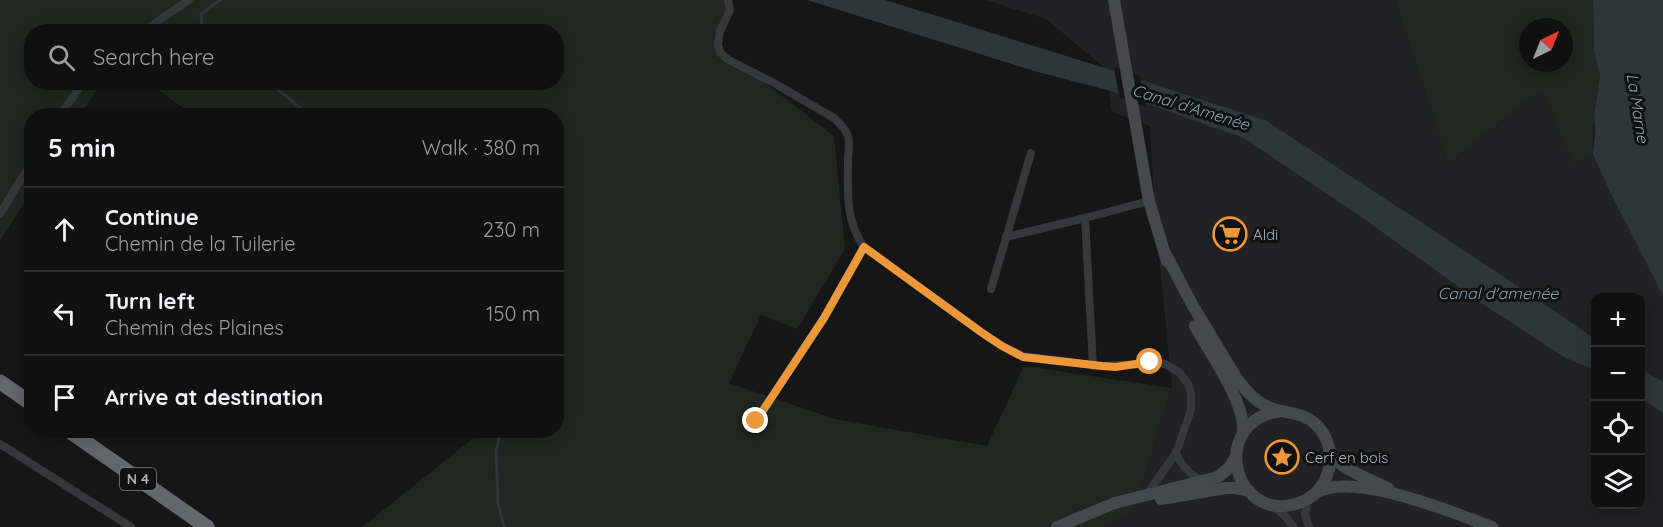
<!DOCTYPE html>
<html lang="en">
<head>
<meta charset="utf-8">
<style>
	:root { --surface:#101011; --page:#1e1e1f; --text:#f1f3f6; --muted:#9c9d9f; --line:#303031 }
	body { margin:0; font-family:Quicksand,sans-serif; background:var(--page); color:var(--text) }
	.controls { position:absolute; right:18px; bottom:18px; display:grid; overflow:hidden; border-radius:12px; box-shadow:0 3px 15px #0003 }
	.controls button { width:54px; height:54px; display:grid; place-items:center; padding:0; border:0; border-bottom:2px solid var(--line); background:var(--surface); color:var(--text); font:30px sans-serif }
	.compass { position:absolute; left:1519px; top:18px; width:54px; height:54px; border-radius:50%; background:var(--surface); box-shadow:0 3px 15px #0003; rotate:43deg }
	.stop { position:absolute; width:18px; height:18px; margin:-14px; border:4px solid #eb973a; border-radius:50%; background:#fff }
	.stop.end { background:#eb973a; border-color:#fff; box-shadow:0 2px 6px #0008 }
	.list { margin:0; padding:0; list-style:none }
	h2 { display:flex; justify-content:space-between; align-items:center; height:78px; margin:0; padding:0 24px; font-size:26px }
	h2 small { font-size:20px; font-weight:400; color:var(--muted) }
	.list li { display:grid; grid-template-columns:39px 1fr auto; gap:18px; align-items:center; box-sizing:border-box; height:84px; padding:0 24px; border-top:2px solid var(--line) }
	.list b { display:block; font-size:22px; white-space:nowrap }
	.list p { margin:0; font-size:20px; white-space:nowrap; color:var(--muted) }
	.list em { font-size:20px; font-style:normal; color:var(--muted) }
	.icon { flex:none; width:33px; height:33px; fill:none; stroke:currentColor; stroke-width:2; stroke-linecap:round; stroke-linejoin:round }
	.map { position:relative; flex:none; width:1663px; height:527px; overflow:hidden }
	.search { position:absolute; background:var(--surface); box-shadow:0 3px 15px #0003; left:24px; top:24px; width:540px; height:66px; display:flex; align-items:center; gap:15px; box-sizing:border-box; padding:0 21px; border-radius:24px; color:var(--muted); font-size:22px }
	.panel { position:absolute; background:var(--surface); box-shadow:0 3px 15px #0003; left:24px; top:108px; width:540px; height:330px; border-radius:24px }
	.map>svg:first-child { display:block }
	.built { fill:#222224; fill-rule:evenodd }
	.green { fill:#202720; fill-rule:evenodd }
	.water { fill:#2c363b }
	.pier { fill:#161617 }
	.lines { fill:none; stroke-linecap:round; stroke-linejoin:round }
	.stream { stroke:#2c363b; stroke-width:3 }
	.street { stroke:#37383c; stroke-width:8 }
	.secondary { stroke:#45484c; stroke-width:12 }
	.highway { stroke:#63676d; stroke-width:15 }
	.route { stroke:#eb973a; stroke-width:8 }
	.labels { text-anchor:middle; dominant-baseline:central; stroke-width:6; stroke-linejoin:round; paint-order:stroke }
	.shield { fill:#111112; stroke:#7b8086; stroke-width:1.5 }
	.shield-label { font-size:14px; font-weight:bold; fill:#a8afb7 }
	.poi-label { font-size:15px; fill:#a8afb7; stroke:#111112; text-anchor:start }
	.water-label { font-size:16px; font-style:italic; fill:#80a1b1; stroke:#111112 }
</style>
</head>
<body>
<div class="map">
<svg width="1663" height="527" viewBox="0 0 1663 527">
	<rect width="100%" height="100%" fill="#161617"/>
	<path class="built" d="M986,0h409l53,164 94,-75 31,74 20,-9 16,36 54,106v231h-560l31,-17 38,-122 -17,-174 -5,-88 -38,-14 -7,-44 -59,-49zM1596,298h44v206h-44z"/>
	<g class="green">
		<path d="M0,0h728l-8,48 114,88 11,113 -48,80 -36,-14 -32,68 106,36 152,27 37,-80 148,22 -38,122 -31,17h-741l120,-96 74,-1v-314l-363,-1 -44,-32 407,-1v-50h-524v50l69,1 -21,32 -48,1 -1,76 -31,49z"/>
		<path d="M1395,0h198l1,52 6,23 -6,39 -1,40 -20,10 -31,-75 -94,75zM1528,27h36v36h-36z"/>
	</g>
	<g class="water">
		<path d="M807,0h78l220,68 69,23 91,29 247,162 83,57v31l-29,-12 -79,-51 -140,-100 -103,-69 -133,-47 -77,-20z"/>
		<path d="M1593,0h70v296l-54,-106 -16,-36 2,-23 -1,-15 6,-41 -6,-23z"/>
		<path d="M1641,369l22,13v31l-22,-15z"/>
	</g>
	<path class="pier" d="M1114,67l26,9 6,31 -27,-10z"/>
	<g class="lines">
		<g class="stream">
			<path d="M206,32l-4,-4 -1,-14 19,-14"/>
			<path d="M268,82l22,17 19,17"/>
			<path d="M501,430l-5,21 2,52 6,24"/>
		</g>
		<g class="street">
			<path d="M728,0l2,10 -10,21 -2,13 2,8 7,7 47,24 60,35c5,5 12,11 14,18 2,7 0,17 0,24 0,32 -3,60 16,87l117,85 21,14 21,10 79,10 57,-3 6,1 14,8 9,12 3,9v17l-15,43 -29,41"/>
			<path d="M142,32l47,-32"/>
			<path d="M60,116l23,-34"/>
			<path d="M0,214l32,-53"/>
			<path d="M1085,218l64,-17"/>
			<path d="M1006,237l79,-19 8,148"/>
			<path d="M991,289l40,-136"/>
			<path d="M756,421l68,-103 40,-71"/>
			<path d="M0,444l131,83"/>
			<path d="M1176,453c6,14 14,22 27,28"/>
			<path d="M1308,499l-3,16 4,12"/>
			<path d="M1271,505l13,10 10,12"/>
		</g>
		<g class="secondary">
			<path d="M1114,0l35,201 18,60"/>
			<path d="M1166,255l27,51 44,73c9,11 17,22 31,28 19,8 38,3 53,23 10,14 12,32 5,48 -6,13 -17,22 -30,26 -65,18 -87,-85 -14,-93"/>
			<path d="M1195,326c15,27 51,77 48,107"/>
			<path d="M1330,454c14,17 40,25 59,35"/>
			<path d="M1317,492c39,-20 135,20 175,35"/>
			<path d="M1161,499l65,-11h9l14,3"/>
			<path d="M1057,527l58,-24 103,-26 11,-9 6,-10"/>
		</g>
		<g class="highway">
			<path d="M0,382l32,22"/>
			<path d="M68,430l139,97"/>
		</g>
	</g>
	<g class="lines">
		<path class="route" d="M756,421l68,-103 40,-71 117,85 21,14 21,11 79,9 13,1 35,-5"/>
	</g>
	<defs>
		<symbol id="supermarket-ring" viewBox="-11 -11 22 22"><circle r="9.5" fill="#111112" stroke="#eb973a" stroke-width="1.5"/><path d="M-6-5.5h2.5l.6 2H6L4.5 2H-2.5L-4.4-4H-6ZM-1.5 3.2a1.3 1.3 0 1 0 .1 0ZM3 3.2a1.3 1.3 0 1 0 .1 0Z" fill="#eb973a"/></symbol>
		<symbol id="sight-ring" viewBox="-11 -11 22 22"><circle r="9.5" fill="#111112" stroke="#eb973a" stroke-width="1.5"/><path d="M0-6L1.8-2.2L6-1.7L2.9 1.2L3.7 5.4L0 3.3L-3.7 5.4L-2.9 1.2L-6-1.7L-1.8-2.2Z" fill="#eb973a"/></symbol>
	</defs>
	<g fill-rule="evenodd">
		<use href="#supermarket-ring" x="1211" y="215" width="38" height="38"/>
		<use href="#sight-ring" x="1263" y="438" width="38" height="38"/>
	</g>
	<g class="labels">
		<rect class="shield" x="120" y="468" width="36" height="22" rx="4.5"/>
		<g class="shield-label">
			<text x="138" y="479">N 4</text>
		</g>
		<g class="poi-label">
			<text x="1253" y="234">Aldi</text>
			<text x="1305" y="457">Cerf en bois</text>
		</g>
		<g class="water-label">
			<text transform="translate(1191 107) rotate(17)">Canal d'Amenée</text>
			<text transform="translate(1638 108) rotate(81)">La Marne</text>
			<text x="1498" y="293">Canal d'amenée</text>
		</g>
	</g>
</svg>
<div class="controls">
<button>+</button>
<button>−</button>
<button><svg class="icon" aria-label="locate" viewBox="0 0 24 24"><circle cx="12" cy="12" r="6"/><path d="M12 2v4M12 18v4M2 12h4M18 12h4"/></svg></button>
<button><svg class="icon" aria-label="layers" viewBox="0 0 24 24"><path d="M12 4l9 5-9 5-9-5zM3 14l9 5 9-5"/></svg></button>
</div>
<svg class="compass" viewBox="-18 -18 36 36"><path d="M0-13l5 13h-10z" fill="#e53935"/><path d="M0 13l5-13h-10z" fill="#9c9d9f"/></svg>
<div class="stop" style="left:1150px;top:362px"></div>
<div class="stop end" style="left:756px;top:421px"></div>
<div class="search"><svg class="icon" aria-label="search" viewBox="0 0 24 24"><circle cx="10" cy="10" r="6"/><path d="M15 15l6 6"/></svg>Search here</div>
<section class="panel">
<h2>5 min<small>Walk · 380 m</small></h2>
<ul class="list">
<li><svg class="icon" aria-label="ahead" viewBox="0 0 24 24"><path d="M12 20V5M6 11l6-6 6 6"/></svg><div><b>Continue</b><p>Chemin de la Tuilerie</p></div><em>230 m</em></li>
<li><svg class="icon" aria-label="left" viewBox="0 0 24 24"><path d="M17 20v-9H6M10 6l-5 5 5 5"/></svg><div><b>Turn left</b><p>Chemin des Plaines</p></div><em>150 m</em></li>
<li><svg class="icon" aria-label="arrive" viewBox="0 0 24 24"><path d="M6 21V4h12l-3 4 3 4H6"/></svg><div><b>Arrive at destination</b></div></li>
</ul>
</section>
</div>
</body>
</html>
